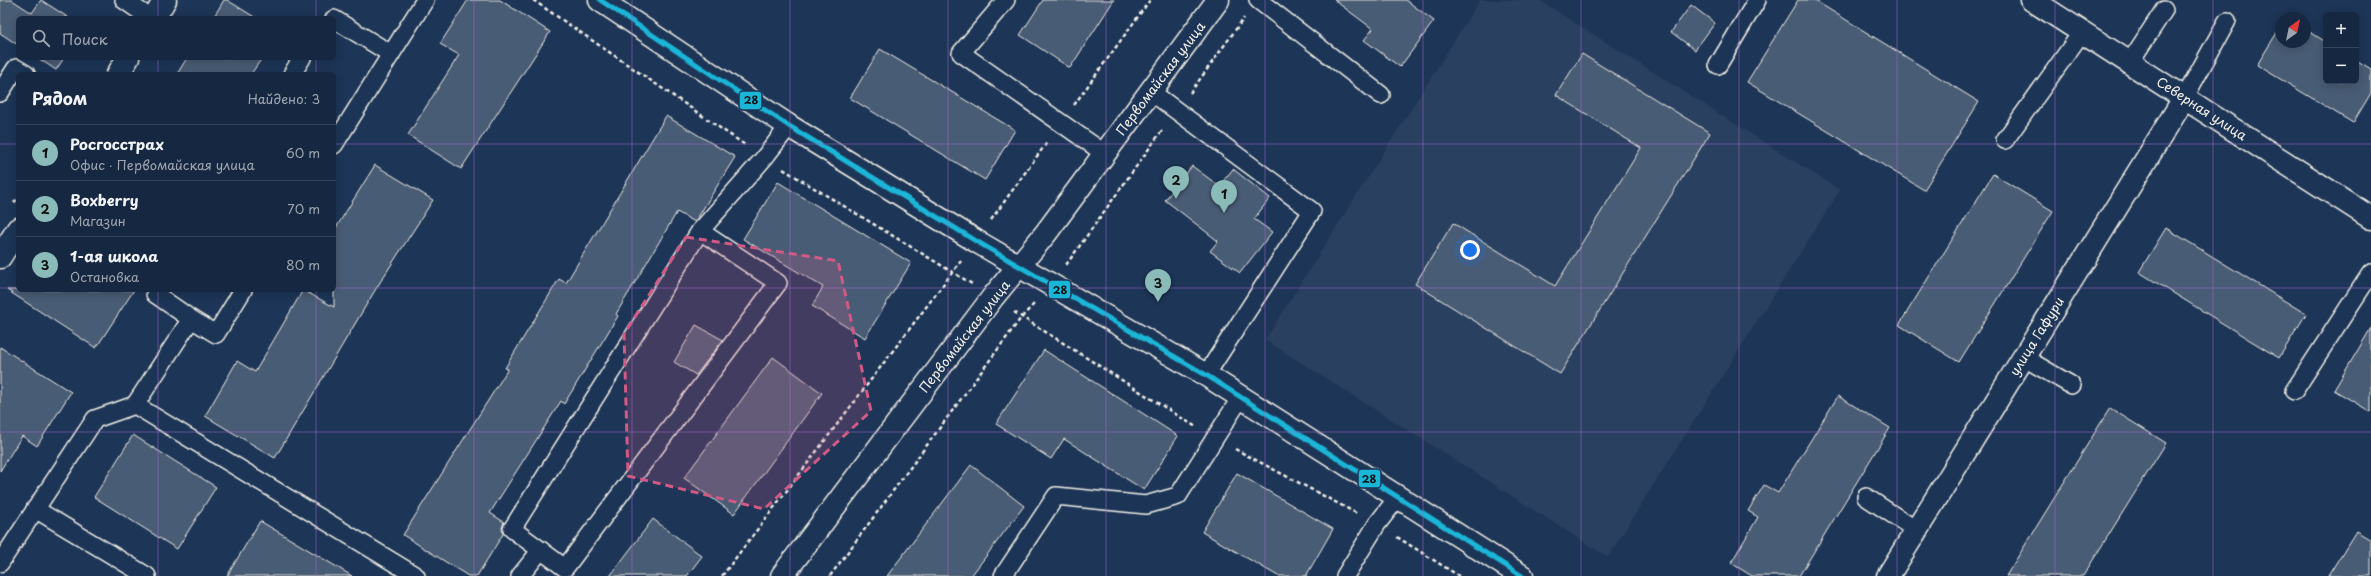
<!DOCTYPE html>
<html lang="ru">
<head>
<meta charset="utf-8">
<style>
	:root { --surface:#162841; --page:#23344c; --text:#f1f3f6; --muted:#9ea6b1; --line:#35445a; --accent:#8bbbb9 }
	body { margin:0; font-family:"Playpen Sans",sans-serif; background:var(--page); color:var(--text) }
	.controls { position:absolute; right:12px; top:12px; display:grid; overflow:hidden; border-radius:6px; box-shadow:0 2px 10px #0003 }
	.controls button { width:36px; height:36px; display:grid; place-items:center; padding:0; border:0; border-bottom:1px solid var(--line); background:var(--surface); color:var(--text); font:20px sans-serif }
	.compass { position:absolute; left:2275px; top:12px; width:36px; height:36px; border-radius:50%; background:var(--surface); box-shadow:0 2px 10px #0003; rotate:33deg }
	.you { position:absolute; left:1470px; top:250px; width:14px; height:14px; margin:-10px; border:3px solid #fff; border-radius:50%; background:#1a73e8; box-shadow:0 0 0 6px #1a73e833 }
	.badge { display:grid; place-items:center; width:26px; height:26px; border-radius:50%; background:var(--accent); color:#111; font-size:13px; font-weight:700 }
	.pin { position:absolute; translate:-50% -33px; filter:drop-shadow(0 1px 2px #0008) }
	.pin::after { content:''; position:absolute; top:21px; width:14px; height:12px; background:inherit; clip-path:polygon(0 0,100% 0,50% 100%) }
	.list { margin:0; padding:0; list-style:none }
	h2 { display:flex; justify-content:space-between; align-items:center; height:52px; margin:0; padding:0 16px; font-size:17px }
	h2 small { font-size:13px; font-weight:400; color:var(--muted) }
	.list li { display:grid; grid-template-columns:26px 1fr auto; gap:12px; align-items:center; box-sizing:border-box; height:56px; padding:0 16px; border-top:1px solid var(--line) }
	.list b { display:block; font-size:15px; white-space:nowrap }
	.list p { margin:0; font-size:13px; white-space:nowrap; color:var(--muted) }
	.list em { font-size:13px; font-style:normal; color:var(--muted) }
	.icon { flex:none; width:22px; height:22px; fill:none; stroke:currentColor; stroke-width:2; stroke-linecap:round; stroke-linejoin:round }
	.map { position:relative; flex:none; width:2371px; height:576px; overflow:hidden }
	.search { position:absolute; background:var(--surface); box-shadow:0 2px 10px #0003; left:16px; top:16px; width:320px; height:44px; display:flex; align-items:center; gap:10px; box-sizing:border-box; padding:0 14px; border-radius:6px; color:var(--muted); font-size:15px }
	.panel { position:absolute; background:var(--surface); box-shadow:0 2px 10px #0003; left:16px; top:72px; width:320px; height:220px; border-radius:6px }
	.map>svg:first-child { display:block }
	.built { fill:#2a4060 }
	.building { fill:#485b74; stroke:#f4f1e8 }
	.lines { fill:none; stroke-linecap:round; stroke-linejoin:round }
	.service-casing { stroke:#f4f1e8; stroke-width:20 }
	.minor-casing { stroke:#f4f1e8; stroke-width:25 }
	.tertiary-casing { stroke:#f4f1e8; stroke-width:25 }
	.path { stroke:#f4f1e8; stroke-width:2.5; stroke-dasharray:4 3; stroke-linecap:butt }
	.service { stroke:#1d3557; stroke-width:17 }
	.minor { stroke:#1d3557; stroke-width:22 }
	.tertiary { stroke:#1d3557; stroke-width:22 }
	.bus-1-casing { stroke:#1d3557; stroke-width:8 }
	.bus-1 { stroke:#1ab6d8; stroke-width:5 }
	.marked { fill:#d15985; fill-opacity:0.2; stroke:#d15985; stroke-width:3; stroke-dasharray:8 5; stroke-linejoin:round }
	.grid { fill:none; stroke:#9f67cb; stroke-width:1; stroke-opacity:0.55 }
	.labels { text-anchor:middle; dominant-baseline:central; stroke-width:3.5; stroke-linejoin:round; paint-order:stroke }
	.street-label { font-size:13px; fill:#f4f1e8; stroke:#1d3557 }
	.line-badge { stroke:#1d3557; stroke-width:1.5 }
	.pale-badge-label { font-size:11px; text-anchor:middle; font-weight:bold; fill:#111 }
</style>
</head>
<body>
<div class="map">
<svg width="2371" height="576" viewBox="0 0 2371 576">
	<rect width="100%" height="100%" fill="#1d3557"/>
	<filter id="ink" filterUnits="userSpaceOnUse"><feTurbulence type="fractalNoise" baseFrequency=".025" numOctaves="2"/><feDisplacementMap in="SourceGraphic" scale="8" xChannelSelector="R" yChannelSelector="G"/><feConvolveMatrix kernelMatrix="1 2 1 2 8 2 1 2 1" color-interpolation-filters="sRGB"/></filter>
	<g filter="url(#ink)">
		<path class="built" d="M1480,0h59l301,190 -232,367 -343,-217z"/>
		<g class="building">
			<path d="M0,0h12l20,13 9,-13 28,18h-51v27l-18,-12z"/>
			<path d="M224,0h3l29,18h-43z"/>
			<path d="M468,0h32l50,32 -89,137 -53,-34 51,-80 -19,-11z"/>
			<path d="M1043,0h71l-44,68 -50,-33z"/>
			<path d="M1334,0h72l28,21 -34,46 -36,-27 9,-11z"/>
			<path d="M1798,0h16l165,102 -55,88 -177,-108z"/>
			<path d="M1691,5l24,18 -20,27 -24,-18z"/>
			<path d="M2281,26v16h24v-13l21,13v39h30v-21l15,9v24l-18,30 -96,-58z"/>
			<path d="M880,49l135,81 -30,50 -135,-82z"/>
			<path d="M1582,54l128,79 -150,241 -145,-90 38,-61 102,63 86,-138 -85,-53z"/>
			<path d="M38,58h26l-8,12z"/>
			<path d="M187,58h75l-11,16h-74z"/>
			<path d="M666,116l69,41 -40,65 -18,-10 -61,102 2,2 -54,88 -3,-3 -71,112 14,9 -2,6 1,6 -26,42h-9l-65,-41 105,-166 -3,-1 54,-89 7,4z"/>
			<path d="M375,165l58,35 -56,87 -102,171 -70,-42 32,-55 18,11 48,-82 31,17v-76z"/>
			<path d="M1192,166l27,20 14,-17 37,29 -16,21 18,13 -32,41 -30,-22 8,-10 -53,-41z"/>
			<path d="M1993,174l60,37 -94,151 -60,-37z"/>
			<path d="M778,182l133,81 -46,75 -53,-32 11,-19 -80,-48z"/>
			<path d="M2166,228l140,86 -27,44 -140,-86z"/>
			<path d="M7,290h127l-38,58z"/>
			<path d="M696,325l27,15 -27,35 -22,-13z"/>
			<path d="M2371,328v84l-37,-22z"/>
			<path d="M0,347l71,45 -34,54 -15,-10 -22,35z"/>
			<path d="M1044,350l134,86 -34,54 -80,-51 -13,20 -55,-35z"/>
			<path d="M773,357l49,36 -88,121 -50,-36z"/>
			<path d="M1838,396l52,32 -91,148h-47l-21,-13 27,-46 -10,-6 16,-26 14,8z"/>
			<path d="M2110,408l56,35 -83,133h-77z"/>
			<path d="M133,435l83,52 -39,62 -83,-52z"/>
			<path d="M971,465l53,41 -53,70h-84z"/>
			<path d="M1237,473l96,56 -27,47h-28l-76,-44z"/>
			<path d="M653,519l49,37 -15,20h-77z"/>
			<path d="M260,521l92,55h-125z"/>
			<path d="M2356,531l15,9v36h-43z"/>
		</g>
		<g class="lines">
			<defs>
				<g id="service">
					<path d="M124,0l26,18"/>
					<path d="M1006,0l-45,53 143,100"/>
					<path d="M1258,0l123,95"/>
					<path d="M334,19l57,35"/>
					<path d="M2130,62l34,-52"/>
					<path d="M1718,65l39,-65"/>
					<path d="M292,74l10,-16"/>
					<path d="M1150,91l162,120 -106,164"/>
					<path d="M0,93l16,-25 10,6"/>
					<path d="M2185,97l42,-76"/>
					<path d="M2005,140l77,-108"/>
					<path d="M334,145l91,-145"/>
					<path d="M700,231l78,52 -213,285 -53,-39z"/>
					<path d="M700,231l64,-73 25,-32"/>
					<path d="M157,290l-2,4 36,25 25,15 27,-44"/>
					<path d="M2023,357l48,28"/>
					<path d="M2294,391l77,-118"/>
					<path d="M135,405l56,-86"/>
					<path d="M1866,497l50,33"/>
					<path d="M35,509l112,67"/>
					<path d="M0,563l95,-144 40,-14 281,171"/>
					<path d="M520,576l21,-26"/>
					<path d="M1003,576l53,-80 90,9 32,-9 63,-99"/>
					<path d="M1345,576l32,-52 21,-27"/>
				</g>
				<g id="minor">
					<path d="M600,0l189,126 187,115 230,134 316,201"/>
					<path d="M154,18l11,-18"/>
					<path d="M118,74l10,-16"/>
					<path d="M0,257l18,-28"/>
					<path d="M1888,576l297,-479"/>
				</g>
				<g id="tertiary">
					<path d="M2032,0l339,218"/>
					<path d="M782,576l211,-279 53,-64 172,-233"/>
				</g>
			</defs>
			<use href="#service" class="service-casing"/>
			<use href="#minor" class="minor-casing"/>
			<use href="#tertiary" class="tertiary-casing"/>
			<g class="path">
				<path d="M533,0l212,145"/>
				<path d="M1190,93l54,-75"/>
				<path d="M1074,105l76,-105"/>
				<path d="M783,169l189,115"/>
				<path d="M14,203l4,-6"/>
				<path d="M991,220l57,-79"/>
				<path d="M1066,265l97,-136"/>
				<path d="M1014,312l182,115"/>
				<path d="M1235,449l121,64"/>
				<path d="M1397,537l62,39"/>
				<path d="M722,576l239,-315"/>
				<path d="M830,576l191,-258 13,-14"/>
			</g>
			<use href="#service" class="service"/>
			<use href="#minor" class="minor"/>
			<use href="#tertiary" class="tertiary"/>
			<defs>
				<path id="bus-1" d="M600,0l189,126 187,115 230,134 316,201"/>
			</defs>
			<use href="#bus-1" class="bus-1-casing"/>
			<use href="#bus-1" class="bus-1"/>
		</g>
	</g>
	<path class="marked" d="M686,237l152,24 33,150 -107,98 -136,-33 -4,-142z"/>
	<path class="grid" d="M158,0v18M316,0v18M474,0v576M632,0v576M790,0v576M948,0v576M1106,0v576M1265,0v576M1423,0v576M1581,0v576M1739,0v576M1897,0v576M2055,0v576M2213,0v576M158,58v16M316,58v16M0,144h18M334,144h2037M0,288h18M334,288h2037M158,290v286M316,290v286M0,432h2371"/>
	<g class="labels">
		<g class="street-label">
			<text transform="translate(1160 78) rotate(-53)">Первомайская улица</text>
			<text transform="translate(2202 108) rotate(33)">Северная улица</text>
			<text transform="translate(964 336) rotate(-52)">Первомайская улица</text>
			<text transform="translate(2036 336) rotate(-58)">улица Гафури</text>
		</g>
	</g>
	<g class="line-badge">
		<rect x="739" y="91" width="23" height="19" rx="4" fill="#1ab6d8"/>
		<rect x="1048" y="280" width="23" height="19" rx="4" fill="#1ab6d8"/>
		<rect x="1358" y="469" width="23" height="19" rx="4" fill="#1ab6d8"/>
	</g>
	<g class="pale-badge-label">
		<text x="751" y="104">28</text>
		<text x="1060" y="294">28</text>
		<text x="1369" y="483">28</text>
	</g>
</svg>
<div class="controls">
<button>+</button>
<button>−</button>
</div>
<svg class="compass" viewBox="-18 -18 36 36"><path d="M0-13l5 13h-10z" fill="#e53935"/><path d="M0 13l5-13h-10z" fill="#9ea6b1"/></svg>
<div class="you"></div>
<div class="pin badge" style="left:1224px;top:213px">1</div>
<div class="pin badge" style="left:1176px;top:199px">2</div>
<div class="pin badge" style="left:1158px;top:302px">3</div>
<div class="search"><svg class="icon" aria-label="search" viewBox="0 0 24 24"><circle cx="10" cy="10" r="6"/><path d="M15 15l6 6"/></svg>Поиск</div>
<section class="panel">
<h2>Рядом<small>Найдено: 3</small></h2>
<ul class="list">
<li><span class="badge">1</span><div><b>Росгосстрах</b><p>Офис · Первомайская улица</p></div><em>60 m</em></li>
<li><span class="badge">2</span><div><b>Boxberry</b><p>Магазин</p></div><em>70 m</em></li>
<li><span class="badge">3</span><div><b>1-ая школа</b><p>Остановка</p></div><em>80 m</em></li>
</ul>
</section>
</div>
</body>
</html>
